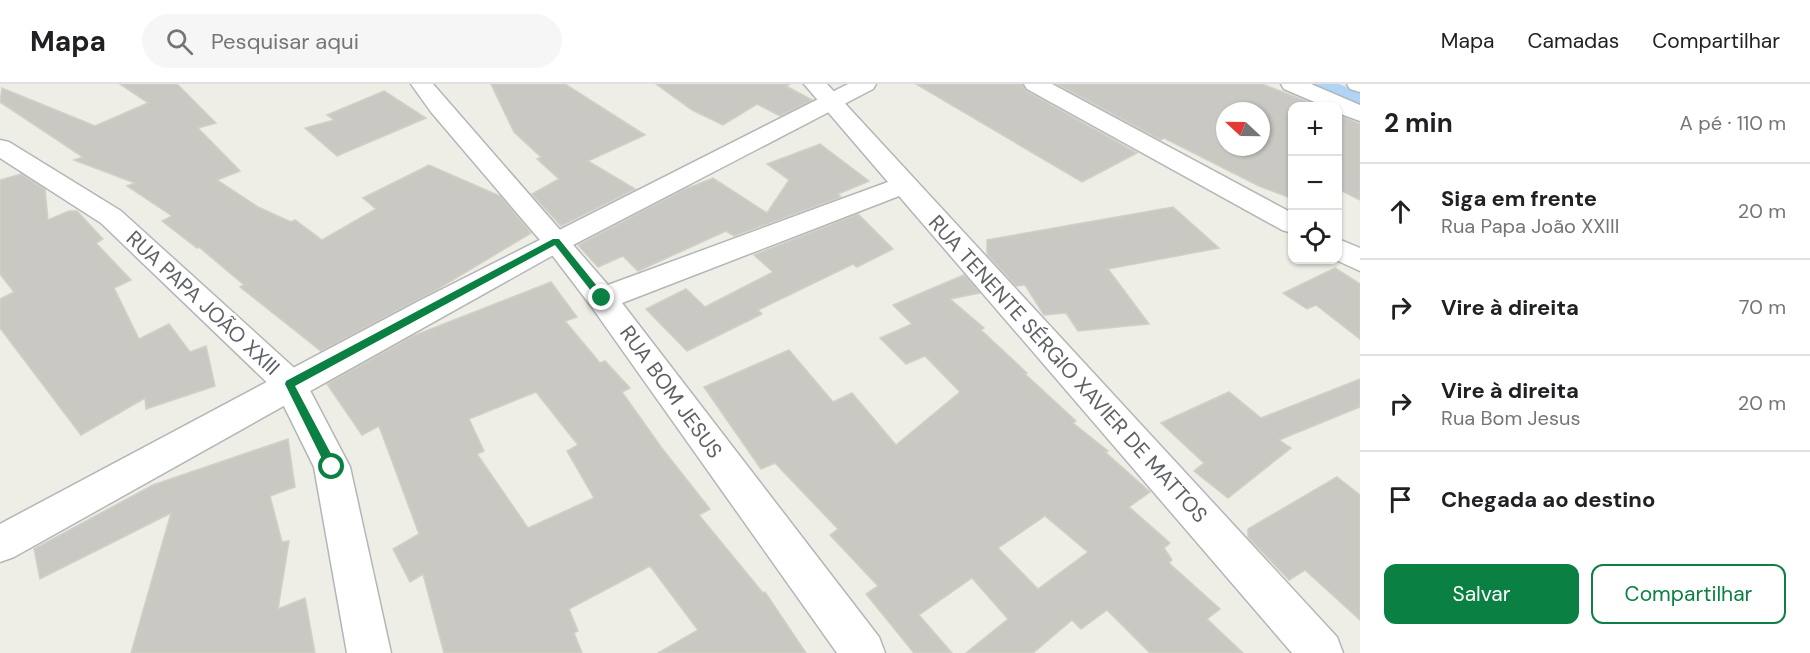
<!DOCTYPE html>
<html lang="pt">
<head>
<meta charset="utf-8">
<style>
	:root { --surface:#fff; --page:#f6f6f6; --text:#202124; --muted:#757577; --line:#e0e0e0; --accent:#0b8043 }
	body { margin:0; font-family:"DM Sans",sans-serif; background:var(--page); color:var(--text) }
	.controls { position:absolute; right:18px; top:18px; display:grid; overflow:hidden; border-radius:12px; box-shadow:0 2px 4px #0004 }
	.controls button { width:54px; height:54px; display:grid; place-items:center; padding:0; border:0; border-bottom:2px solid var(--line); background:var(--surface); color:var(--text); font:30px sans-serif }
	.compass { position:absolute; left:1216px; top:18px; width:54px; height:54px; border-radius:50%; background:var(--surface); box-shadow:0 2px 4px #0004; rotate:292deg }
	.stop { position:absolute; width:18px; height:18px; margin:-14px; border:4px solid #0b8043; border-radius:50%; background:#fff }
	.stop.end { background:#0b8043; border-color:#fff; box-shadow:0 2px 6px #0008 }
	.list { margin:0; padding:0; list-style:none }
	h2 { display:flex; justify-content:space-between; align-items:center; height:78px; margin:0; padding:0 24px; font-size:26px }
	h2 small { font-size:20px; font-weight:400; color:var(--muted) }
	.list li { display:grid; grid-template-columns:39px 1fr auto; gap:18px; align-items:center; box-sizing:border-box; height:96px; padding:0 24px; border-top:2px solid var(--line) }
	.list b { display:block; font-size:22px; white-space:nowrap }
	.list p { margin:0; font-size:20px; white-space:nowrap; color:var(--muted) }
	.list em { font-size:20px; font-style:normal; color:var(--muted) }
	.actions { display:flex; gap:12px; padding:18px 24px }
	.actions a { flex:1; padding:14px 0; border:2px solid var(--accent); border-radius:12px; text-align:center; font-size:21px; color:var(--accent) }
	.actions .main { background:var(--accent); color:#fff }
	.icon { flex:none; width:33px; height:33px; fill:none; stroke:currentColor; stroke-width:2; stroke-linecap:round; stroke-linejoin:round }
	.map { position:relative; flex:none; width:1360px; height:569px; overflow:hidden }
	header { display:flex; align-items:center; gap:36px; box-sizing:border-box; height:84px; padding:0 30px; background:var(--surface); border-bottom:2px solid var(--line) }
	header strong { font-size:28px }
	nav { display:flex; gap:33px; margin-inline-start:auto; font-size:21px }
	.search { width:420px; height:54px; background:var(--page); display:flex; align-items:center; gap:15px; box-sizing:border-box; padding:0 21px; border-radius:33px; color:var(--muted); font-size:22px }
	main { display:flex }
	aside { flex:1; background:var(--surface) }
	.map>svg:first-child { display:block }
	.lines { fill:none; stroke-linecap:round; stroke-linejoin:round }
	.canal { fill:#b0d4f5; fill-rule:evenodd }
	.building { fill:#cac8c3; stroke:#d2cfc5; stroke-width:1.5; fill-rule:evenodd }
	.minor-casing { stroke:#b3b6b9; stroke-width:3 }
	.tertiary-casing { stroke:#b3b6b9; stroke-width:3 }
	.minor { fill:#fff; fill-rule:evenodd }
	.tertiary { fill:#fff; fill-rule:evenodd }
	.route { fill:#0b8043 }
	.labels { text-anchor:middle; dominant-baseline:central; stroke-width:6; stroke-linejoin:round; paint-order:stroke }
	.street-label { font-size:21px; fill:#5e6165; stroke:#fff }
</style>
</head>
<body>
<header>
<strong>Mapa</strong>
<div class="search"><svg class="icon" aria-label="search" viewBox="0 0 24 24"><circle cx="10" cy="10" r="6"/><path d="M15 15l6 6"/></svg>Pesquisar aqui</div>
<nav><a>Mapa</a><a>Camadas</a><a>Compartilhar</a></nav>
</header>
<main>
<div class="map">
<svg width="1360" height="569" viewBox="0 0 1360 569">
	<rect width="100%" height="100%" fill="#eeede6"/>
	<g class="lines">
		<path class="canal" d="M1307,0h32l21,8v16l-49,-19z"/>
	</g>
	<g class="building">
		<path d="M120,0h57l39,39 -18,5 42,43 -23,9 41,27 33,15 4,-2 27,20 54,-31 -13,-11 66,-33 71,31 31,37 -95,57 -115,61 -81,-64 4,-2 -45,-38 -2,1 -35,-27 10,-5 -45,-30 8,-3 -61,-23 9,-3 -83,-55 2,-14 93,38 53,-23z"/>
		<path d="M491,0h74l80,51 -57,26 47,28 -74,37 -29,-32 27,-15 -22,-20 4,-2 -27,-25z"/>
		<path d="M656,0h134l-4,2 26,14 -32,16 -23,-12 -34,21 -31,-15z"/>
		<path d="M916,0h106l4,7 111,62 -55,29z"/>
		<path d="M1057,0h205l57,22h-26v93l-34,-13 -95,-48 -3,2zM1225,27h36v36h-36z"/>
		<path d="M384,7l42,27 -89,38 -32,-28 29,-8 -7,-5z"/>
		<path d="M1338,31l22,9v76l-22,-11z"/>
		<path d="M820,60l49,37 -31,13 3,3 -107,39 -8,-5 -88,40 -15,-15 -25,11 -20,-22 105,-55 30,-12 54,35 22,-33 -22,-16z"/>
		<path d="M21,90l24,15 3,31 21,-9h8l26,28 -7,4 35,37 -17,8 25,51 30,-15 21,28 16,-6 9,40 -69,23 -1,-11 -64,37 -81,-107v-29l14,-7 -14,-18v-94z"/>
		<path d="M1173,123l46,41 -111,21 41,55 -71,7 -12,-18 -22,2 -19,-30 -9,1 -29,-32v-14z"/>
		<path d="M858,130l35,35 -36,18 -4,-3 -95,46 4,4 -75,37 -41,-42 40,-20 19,18 68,-35 -19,-17z"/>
		<path d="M1335,184l25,16v55l-44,-34 -9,4 -24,-16z"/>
		<path d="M964,191l16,18 -30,6 34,29 -3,2 46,43 -2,1 51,47 -3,2 35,28 -3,1 45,40 -21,15 41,36 -6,5 8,12 -3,3 51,46 -13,10 36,34h-93l-43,-43 -26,19 -9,-9 -39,33h-67l42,-34 -36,-41 -53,37 33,38h-38l-48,-59 12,-8 -48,-51 8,-6 -63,-66 -14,6 -57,-82 85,-37 44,52 19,-9 44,52 64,-53 -35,-36 -19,8 -26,-26 32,-14 -19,-19zM1045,432l43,36 -50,37 -40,-41z"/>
		<path d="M551,198l26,35 -12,4 35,42 5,-2 25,27 -8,4 39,55 49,62 -11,6 64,78 2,-1 41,61h-148l40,-23 -48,-64 -81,43 9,22 -4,2 8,20h-138l-21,-79 -13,8 -17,-33 26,-15 -40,-108 -17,9 -35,-51 86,-48zM536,308l42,53 -11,6 27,47 -66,30 -51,-74 7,-3 -15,-32z"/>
		<path d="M1360,295v28l-81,33 12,8 -63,50 -34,-27 10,-8 -43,-40 68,-31 32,26z"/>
		<path d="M288,355l7,48 -25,9 12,46 7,-1 -11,68 27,-11 10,55h-184l40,-140 -131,66 -6,-30 119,-64z"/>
		<path d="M1337,393l23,18v125l-55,-50 -16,10 -41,-43v-8z"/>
	</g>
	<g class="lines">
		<defs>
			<g id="minor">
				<path d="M411,0h22l175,201 280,-103 -84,-98h23l510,553 6,16h-51l-393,-457 -277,107 257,334 6,16h-48l-246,-347 -45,-59 -115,-135z"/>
				<path d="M1024,0h28l240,129v20l-10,-3 -255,-141z"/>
				<path d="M1281,0h30l49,21v16l-22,-8v-7h-14l-40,-17z"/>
				<path d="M1347,0h13v8l-10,-3z"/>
				<path d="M0,56l9,2 112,69 181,164 48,92 41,186h-44l-33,-186 -37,-75 -176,-169 -101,-65z"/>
				<path d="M1338,155l22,9v23l-24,-11z"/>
			</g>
			<path id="tertiary" d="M848,0h28l-3,5 -325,169 -534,299 -14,5v-38l419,-223z"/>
		</defs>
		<use href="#minor" class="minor-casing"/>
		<use href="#tertiary" class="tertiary-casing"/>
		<use href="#minor" class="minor"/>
		<use href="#tertiary" class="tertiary"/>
	</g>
	<path class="route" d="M553,155h6l46,57v5h-6l-44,-56 -260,141 43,81 -6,5 -4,-1 -43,-87 1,-3z"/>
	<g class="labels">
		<g class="street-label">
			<text transform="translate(203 219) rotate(43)">RUA PAPA JOÃO XXIII</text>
			<text transform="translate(1068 285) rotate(48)">RUA TENENTE SÉRGIO XAVIER DE MATTOS</text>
			<text transform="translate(671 308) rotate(54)">RUA BOM JESUS</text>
		</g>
	</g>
</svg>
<div class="controls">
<button>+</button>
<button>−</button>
<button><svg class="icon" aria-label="locate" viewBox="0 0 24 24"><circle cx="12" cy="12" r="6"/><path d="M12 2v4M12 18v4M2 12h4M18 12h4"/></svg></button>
</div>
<svg class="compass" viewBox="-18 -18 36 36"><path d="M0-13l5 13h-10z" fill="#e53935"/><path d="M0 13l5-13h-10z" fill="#757577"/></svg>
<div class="stop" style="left:332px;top:383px"></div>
<div class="stop end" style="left:602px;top:214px"></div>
</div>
<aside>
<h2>2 min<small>A pé · 110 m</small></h2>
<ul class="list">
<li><svg class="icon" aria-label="ahead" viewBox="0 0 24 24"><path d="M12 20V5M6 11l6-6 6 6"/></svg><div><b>Siga em frente</b><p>Rua Papa João XXIII</p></div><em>20 m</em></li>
<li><svg class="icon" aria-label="right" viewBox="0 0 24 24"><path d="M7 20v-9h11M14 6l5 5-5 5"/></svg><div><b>Vire à direita</b></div><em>70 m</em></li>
<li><svg class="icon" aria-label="right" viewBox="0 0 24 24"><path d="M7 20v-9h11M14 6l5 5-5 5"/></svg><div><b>Vire à direita</b><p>Rua Bom Jesus</p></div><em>20 m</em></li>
<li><svg class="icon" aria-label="arrive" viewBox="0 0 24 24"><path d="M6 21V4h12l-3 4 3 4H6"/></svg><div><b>Chegada ao destino</b></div></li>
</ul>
<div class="actions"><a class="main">Salvar</a><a>Compartilhar</a></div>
</aside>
</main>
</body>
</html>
